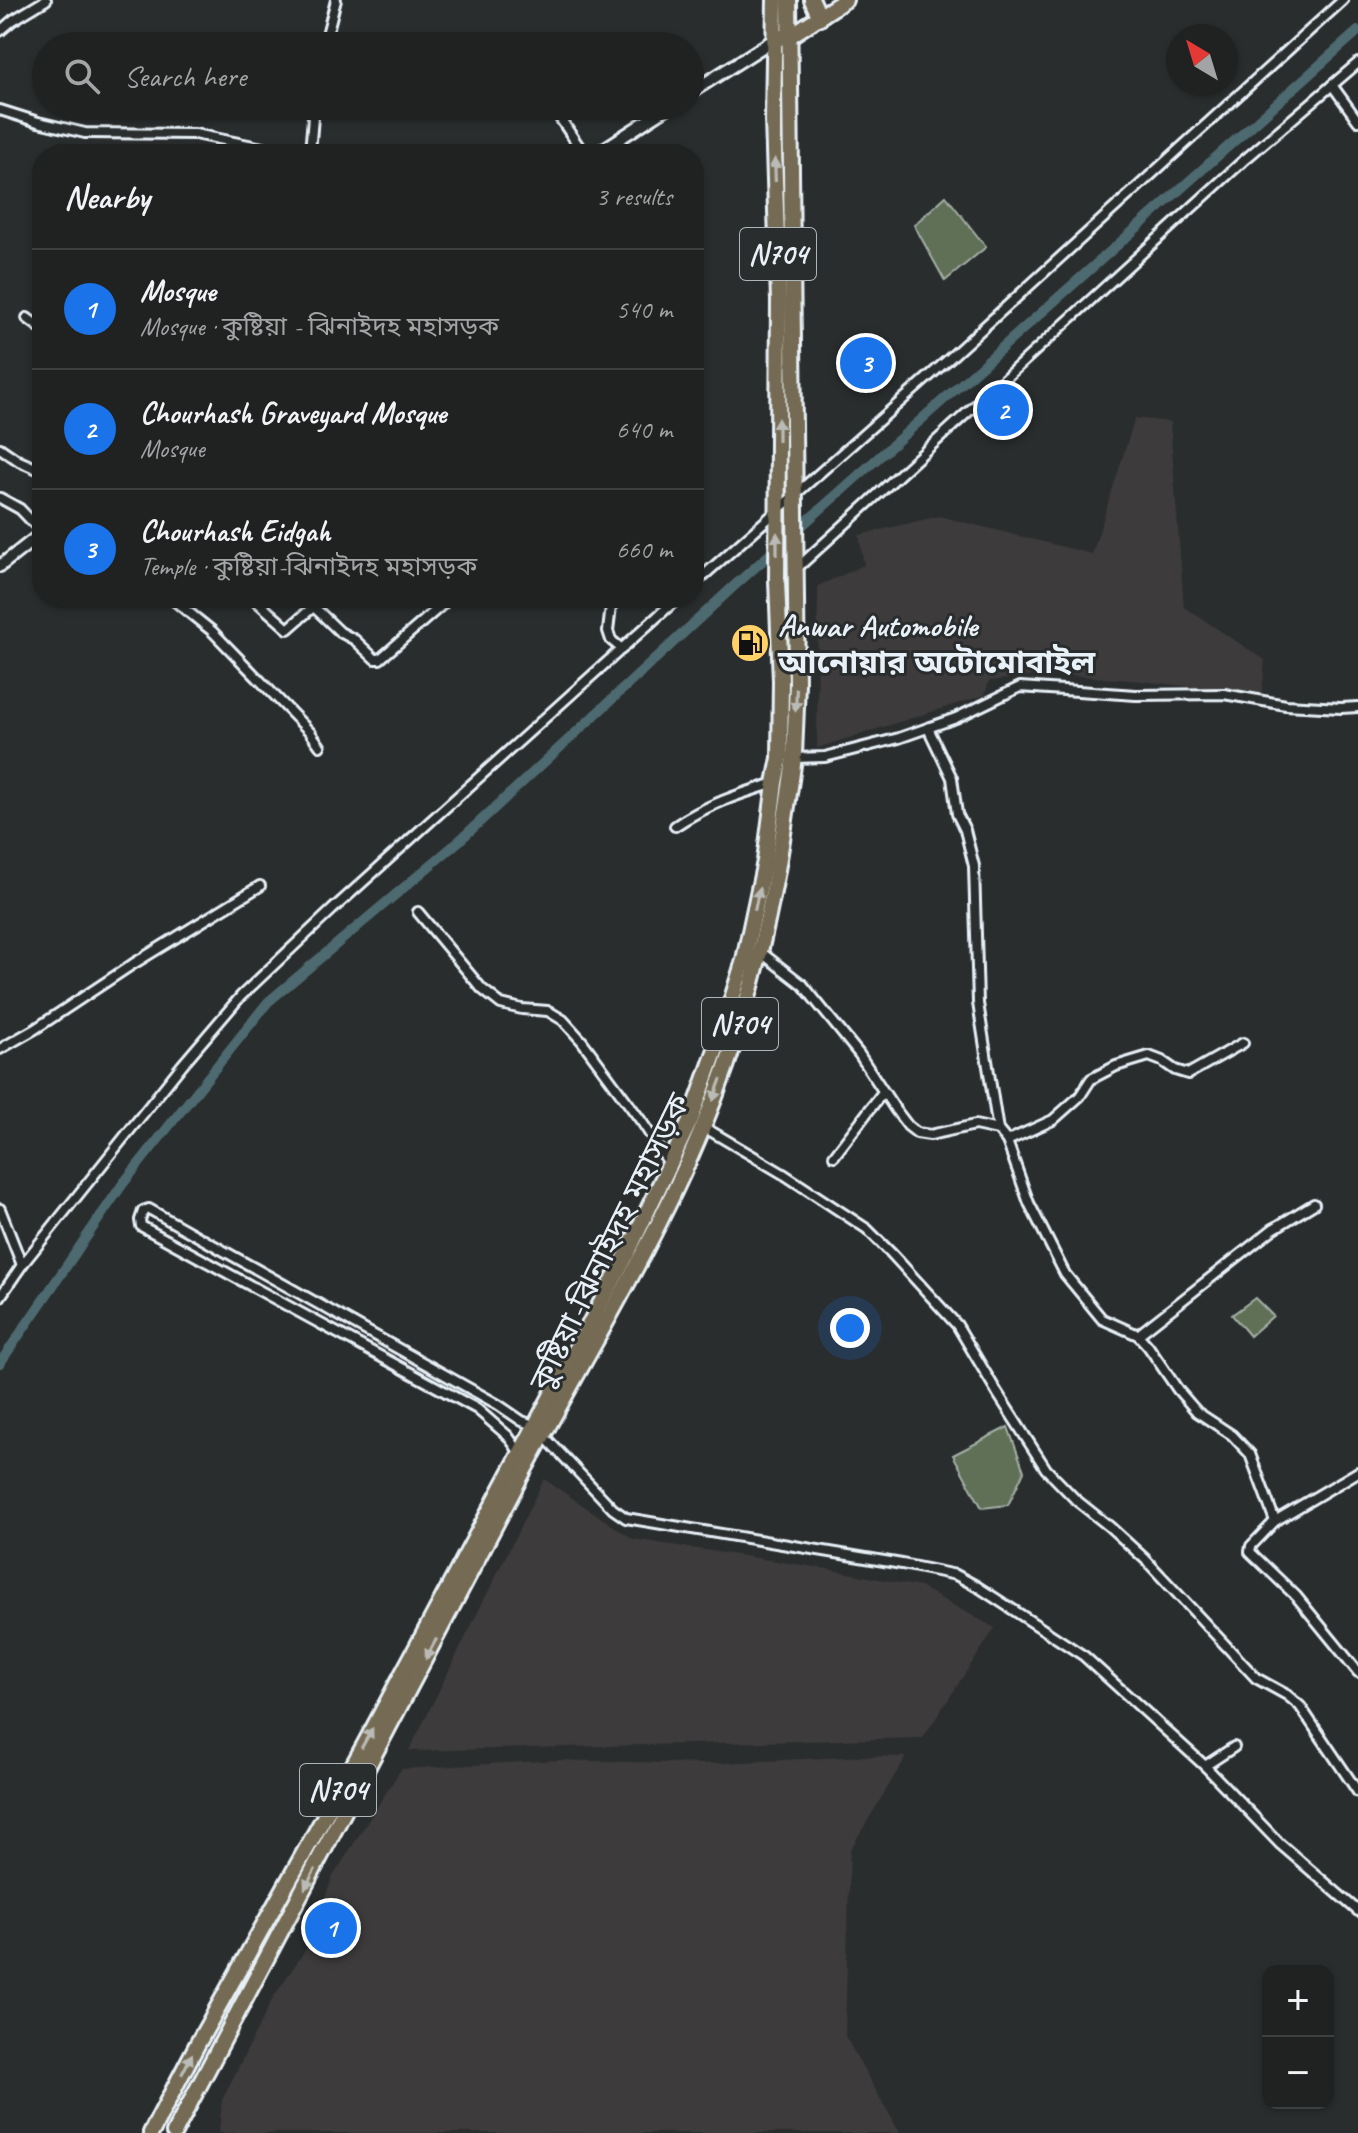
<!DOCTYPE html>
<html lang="en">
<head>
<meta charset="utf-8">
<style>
	:root { --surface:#202222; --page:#282a2a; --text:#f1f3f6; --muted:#a2a4a5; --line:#3d3f40; --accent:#1a73e8 }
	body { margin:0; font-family:Caveat,"Noto Sans Bengali",sans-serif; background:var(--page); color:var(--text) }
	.controls { position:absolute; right:24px; bottom:24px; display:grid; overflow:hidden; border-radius:16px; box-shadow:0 2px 6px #0004 }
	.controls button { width:72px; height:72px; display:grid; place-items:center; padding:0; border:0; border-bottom:2px solid var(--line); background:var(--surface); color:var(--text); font:40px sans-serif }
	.compass { position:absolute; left:1166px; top:24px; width:72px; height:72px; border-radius:50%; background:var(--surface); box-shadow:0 2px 6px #0004; rotate:322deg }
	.you { position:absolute; left:850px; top:1328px; width:28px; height:28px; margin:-20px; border:6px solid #fff; border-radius:50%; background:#1a73e8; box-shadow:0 0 0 12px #1a73e833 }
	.badge { display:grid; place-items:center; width:52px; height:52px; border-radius:50%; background:var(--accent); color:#fff; font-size:26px; font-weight:700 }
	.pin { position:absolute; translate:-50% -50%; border:4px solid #fff; box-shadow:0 2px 8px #0006 }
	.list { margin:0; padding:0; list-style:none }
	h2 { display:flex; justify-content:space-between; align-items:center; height:104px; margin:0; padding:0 32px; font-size:34px }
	h2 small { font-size:26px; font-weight:400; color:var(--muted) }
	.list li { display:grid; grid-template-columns:52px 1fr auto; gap:24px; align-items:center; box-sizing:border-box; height:120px; padding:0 32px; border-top:2px solid var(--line) }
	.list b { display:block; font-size:30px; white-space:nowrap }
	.list p { margin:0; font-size:26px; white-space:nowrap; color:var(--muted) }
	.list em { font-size:26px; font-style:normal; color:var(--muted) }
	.icon { flex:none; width:44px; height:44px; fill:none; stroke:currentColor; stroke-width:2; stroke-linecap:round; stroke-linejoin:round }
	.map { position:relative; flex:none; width:1358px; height:2133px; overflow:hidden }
	.search { position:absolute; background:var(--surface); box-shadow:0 2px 6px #0004; left:32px; top:32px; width:672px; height:88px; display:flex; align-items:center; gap:20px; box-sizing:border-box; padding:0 28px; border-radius:44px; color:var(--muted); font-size:30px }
	.panel { position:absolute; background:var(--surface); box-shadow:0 2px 6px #0004; left:32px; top:144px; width:672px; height:464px; border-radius:32px }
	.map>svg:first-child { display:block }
	.built { fill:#3d3a3a }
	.green { fill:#616f57; stroke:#a4b0a8; stroke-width:2 }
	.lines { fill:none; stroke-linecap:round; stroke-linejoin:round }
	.canal { stroke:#4d6b70; stroke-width:10 }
	.minor-casing { stroke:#e8f1f8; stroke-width:14 }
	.tertiary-casing { stroke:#e8f1f8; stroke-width:16 }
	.primary-casing { stroke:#e8f1f8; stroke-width:20 }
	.trunk-casing { stroke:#e8f1f8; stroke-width:20 }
	.minor { stroke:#2a2d2e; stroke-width:8 }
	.tertiary { stroke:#2a2d2e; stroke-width:10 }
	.primary { stroke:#746b52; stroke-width:14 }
	.trunk { stroke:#746b52; stroke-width:14 }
	.oneway { fill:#babbb6 }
	.labels { text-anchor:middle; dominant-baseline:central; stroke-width:6; stroke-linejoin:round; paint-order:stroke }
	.shield { fill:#2a2d2e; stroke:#afb6bb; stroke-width:2 }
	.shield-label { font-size:30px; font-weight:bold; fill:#e8f1f8 }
	.poi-label { font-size:32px; font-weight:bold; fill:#e8f1f8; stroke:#2a2d2e; text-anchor:start }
	.street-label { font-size:32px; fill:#e8f1f8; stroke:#2a2d2e }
</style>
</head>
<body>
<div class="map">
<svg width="1358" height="2133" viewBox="0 0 1358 2133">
	<rect width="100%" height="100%" fill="#2a2d2e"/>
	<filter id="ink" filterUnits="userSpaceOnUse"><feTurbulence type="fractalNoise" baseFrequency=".0125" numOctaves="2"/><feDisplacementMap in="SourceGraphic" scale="16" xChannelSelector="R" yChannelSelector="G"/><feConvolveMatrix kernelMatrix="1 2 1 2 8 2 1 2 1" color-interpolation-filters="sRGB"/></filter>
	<g filter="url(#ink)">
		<g class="built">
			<path d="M1135,418l35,4 14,185 81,53 -3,35 -120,-14 -88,-7 -65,7 -4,14 -168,53 1,-162 46,-21 -5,-30 80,-19 153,38z"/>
			<path d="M544,1479l89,60 189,29 98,19 75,41 -72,110 -514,13z"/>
			<path d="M864,1756l42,1 -56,93 -5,186 55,97h-681l3,-33 52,-104 32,-47 26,-71 69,-109 158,-9 144,4z"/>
		</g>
		<g class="green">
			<path d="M946,196l40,51 -41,34 -31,-56z"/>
			<path d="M1255,1298l18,18 -23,20 -18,-21z"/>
			<path d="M1008,1427l16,44 -16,34 -26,3 -29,-53z"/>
		</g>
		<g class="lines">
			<path class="canal" d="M0,1363l122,-178 146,-183 190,-160 275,-255 625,-556"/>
			<defs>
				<g id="minor">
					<path d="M0,31l13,-11 33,-20"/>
					<path d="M324,46l12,-46"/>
					<path d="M1332,85l26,36"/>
					<path d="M552,106l32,48"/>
					<path d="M0,110l38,12 47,11 110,1 73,15 42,3 2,2"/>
					<path d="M310,152l4,-46"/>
					<path d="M27,318l15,11"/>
					<path d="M0,448l19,13 23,10"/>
					<path d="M0,498l20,11 22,23"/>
					<path d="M796,569l447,-408 115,-98"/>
					<path d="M694,584l257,-227 392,-357"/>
					<path d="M171,598l41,33 98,101 10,14"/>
					<path d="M253,598l35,31 24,-21h3l25,24 15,8 20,19h5l63,-55"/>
					<path d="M612,598l-4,33 3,9 11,9"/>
					<path d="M928,728l24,50 5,36 8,16 9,36 4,137 20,127"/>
					<path d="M793,758l32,-1 74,-19 57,-20 64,-31 116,8 88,-1 62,11 55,3 17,-1"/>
					<path d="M675,826c31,-21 64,-32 100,-43"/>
					<path d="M418,912l64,77 19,15 21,5 26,2 15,9 19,21 60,81 28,43"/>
					<path d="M758,950l45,35 56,69 36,55 13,17 9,7 13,2 45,-10 23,5 9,11 22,62 36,71 37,45 36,16 10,11 30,44 19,22 35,23 18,19 25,67"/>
					<path d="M0,1049l35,-20 98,-65 127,-78"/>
					<path d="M702,1126l83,49 82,54 25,25 65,71 41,69 48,75 30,31 34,27 35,32 111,119 31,17 13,11 58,86"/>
					<path d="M1007,1141l46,-21 27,-24 11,-17 25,-13 33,-10 13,5 13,9 13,4 55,-31"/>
					<path d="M834,1156l49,-64"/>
					<path d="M0,1209l22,56"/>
					<path d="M0,1297l22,-32 160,-200 59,-69 92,-87 345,-311"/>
					<path d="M1138,1335l135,-106 41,-25"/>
					<path d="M544,1436l69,73 13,9 276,46 54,11 22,12 106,69 121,110 75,78 78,67"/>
					<path d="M520,1453l-12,-17 -31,-27 -336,-183 -1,-6 3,-9 6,-2 348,195 25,17 14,5"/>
					<path d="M1358,1472l-83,49 -24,25 -1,6 46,44 62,76"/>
					<path d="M1205,1766l29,-19"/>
				</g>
				<g id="tertiary">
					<path d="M690,93l85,-54"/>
					<path d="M596,154l74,-48"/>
					<path d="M0,566l42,-33"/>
				</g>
				<g id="primary">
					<path d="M812,0l8,18"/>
					<path d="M779,38l11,-2 55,-36"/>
				</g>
				<g id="trunk">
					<path d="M151,2133l47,-90 167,-299 262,-490 64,-135 29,-81 24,-78 21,-99 10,-78 5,-25 1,-77 -4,-101 2,-279 -6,-181 2,-120"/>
					<path d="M174,2133c113,-215 228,-428 340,-644 63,-120 137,-236 189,-362 40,-96 66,-197 81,-300 3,-24 8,-48 10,-72 1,-23 2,-48 3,-72l-8,-683"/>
				</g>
			</defs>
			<use href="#minor" class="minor-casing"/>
			<use href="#tertiary" class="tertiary-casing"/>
			<use href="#primary" class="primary-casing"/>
			<use href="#trunk" class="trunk-casing"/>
			<use href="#minor" class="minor"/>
			<use href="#tertiary" class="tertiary"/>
			<use href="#primary" class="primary"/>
			<use href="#trunk" class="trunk"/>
		</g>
		<defs><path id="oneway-solid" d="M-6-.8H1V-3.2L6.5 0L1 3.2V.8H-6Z" transform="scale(2)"/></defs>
		<g class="oneway">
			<use href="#oneway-solid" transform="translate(775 170) rotate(-92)"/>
			<use href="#oneway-solid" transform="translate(778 430) rotate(-90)"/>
			<use href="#oneway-solid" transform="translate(777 544) rotate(-90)"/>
			<use href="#oneway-solid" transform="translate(796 700) rotate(92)"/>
			<use href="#oneway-solid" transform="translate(757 899) rotate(-78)"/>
			<use href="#oneway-solid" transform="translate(717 1090) rotate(110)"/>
			<use href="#oneway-solid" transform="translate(431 1649) rotate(118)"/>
			<use href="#oneway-solid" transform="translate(367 1738) rotate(-61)"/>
			<use href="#oneway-solid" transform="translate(310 1879) rotate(118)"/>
			<use href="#oneway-solid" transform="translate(187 2064) rotate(-63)"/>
		</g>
	</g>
	<defs>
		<symbol id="fuel-disc" viewBox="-11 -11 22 22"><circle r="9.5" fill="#ffd166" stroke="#2a2d2e"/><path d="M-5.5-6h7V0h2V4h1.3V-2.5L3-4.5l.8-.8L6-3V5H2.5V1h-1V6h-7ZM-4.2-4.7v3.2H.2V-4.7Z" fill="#111"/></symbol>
	</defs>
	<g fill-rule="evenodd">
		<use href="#fuel-disc" x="728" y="621" width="44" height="44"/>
	</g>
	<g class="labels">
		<g class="shield">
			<rect x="740" y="228" width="76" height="52" rx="6"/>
			<rect x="702" y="998" width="76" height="52" rx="6"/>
			<rect x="300" y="1764" width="76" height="52" rx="6"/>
		</g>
		<g class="shield-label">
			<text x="778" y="254">N704</text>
			<text x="740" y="1024">N704</text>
			<text x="338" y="1790">N704</text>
		</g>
		<g class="poi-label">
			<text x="778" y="625">Anwar Automobile<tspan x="778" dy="37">আনোয়ার অটোমোবাইল</tspan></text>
		</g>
		<g class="street-label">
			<text transform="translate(610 1242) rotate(-64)">কুষ্টিয়া-ঝিনাইদহ মহাসড়ক</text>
		</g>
	</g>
</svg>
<div class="controls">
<button>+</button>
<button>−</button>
</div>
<svg class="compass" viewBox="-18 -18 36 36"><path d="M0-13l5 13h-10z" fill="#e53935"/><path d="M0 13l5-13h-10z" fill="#a2a4a5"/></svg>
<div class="you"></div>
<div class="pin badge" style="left:331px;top:1928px">1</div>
<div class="pin badge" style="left:1003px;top:410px">2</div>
<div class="pin badge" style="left:866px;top:363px">3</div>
<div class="search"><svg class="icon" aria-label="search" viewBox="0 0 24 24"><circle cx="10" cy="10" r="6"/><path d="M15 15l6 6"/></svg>Search here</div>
<section class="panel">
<h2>Nearby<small>3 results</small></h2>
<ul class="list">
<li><span class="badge">1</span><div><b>Mosque</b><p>Mosque · কুষ্টিয়া - ঝিনাইদহ মহাসড়ক</p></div><em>540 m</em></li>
<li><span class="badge">2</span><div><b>Chourhash Graveyard Mosque</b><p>Mosque</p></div><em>640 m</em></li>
<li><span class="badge">3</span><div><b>Chourhash Eidgah</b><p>Temple · কুষ্টিয়া-ঝিনাইদহ মহাসড়ক</p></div><em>660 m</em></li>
</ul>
</section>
</div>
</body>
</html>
